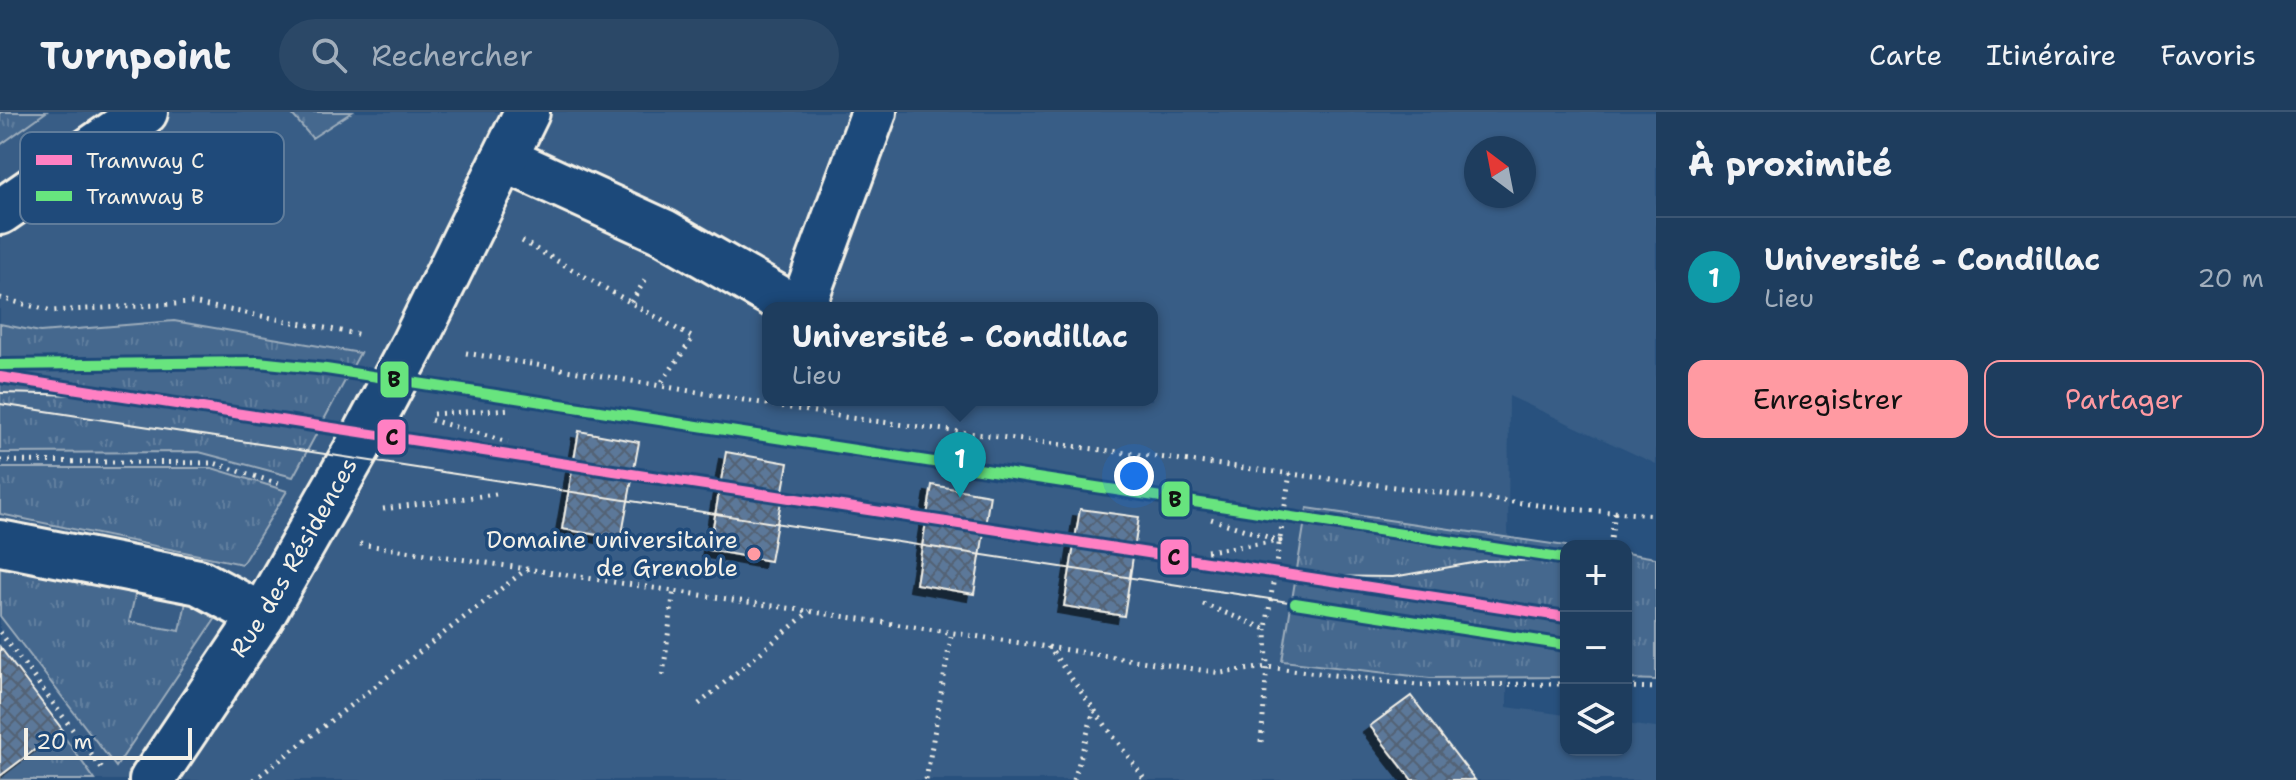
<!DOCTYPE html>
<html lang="fr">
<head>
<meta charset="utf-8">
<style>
	:root { --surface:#1e3d5e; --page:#2b4867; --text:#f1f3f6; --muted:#a1aebc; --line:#3c5673; --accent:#ff9aa2 }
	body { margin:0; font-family:"Shantell Sans",sans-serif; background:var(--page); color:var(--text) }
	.controls { position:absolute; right:24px; bottom:24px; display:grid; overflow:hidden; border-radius:16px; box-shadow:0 2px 6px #0004 }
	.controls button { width:72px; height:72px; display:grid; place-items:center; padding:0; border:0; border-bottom:2px solid var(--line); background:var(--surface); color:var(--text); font:40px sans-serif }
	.compass { position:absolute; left:1464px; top:24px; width:72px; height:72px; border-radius:50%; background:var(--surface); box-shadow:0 2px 6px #0004; rotate:328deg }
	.scale { position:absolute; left:24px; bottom:20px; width:168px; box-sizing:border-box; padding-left:8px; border:4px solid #f4f1e8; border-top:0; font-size:22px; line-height:28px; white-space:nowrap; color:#f4f1e8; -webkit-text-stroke:6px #1f4a7a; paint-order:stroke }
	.you { position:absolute; left:1134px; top:364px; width:28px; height:28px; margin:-20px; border:6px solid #fff; border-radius:50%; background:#1a73e8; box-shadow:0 0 0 12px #1a73e833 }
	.badge { display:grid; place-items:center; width:52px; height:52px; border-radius:50%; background:var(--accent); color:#fff; font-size:26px; font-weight:700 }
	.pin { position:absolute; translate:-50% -66px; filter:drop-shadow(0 2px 4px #0008) }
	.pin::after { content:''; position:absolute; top:42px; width:28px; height:24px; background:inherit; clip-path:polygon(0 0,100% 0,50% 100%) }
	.popup { position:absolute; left:762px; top:190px; width:396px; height:104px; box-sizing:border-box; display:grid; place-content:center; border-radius:16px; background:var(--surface); filter:drop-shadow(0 2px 6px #0005); font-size:26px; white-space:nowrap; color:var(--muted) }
	.popup b { font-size:30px; color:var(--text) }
	.popup::after { content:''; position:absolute; left:50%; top:100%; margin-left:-16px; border:16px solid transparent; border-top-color:var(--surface) }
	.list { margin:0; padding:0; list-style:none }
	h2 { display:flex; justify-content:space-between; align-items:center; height:104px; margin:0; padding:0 32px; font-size:34px }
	h2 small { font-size:26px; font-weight:400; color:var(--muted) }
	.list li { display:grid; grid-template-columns:52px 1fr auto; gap:24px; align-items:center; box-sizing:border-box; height:120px; padding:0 32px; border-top:2px solid var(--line) }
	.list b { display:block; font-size:30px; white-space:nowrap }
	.list p { margin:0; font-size:26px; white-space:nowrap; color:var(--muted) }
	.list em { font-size:26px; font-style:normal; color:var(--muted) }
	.actions { display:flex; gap:16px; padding:24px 32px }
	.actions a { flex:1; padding:18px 0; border:2px solid var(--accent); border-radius:16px; text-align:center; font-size:28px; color:var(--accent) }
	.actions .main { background:var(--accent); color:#111 }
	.icon { flex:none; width:44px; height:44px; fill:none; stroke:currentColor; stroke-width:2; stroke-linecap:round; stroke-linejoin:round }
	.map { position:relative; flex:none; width:1656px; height:668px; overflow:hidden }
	header { display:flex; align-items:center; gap:48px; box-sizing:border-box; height:112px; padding:0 40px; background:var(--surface); border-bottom:2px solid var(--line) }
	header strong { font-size:38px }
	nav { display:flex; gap:44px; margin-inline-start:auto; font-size:28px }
	.search { width:560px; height:72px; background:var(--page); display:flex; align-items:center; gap:20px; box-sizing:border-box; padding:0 28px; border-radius:44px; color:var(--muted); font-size:30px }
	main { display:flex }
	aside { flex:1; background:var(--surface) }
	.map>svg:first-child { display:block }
	.built { fill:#375d86; fill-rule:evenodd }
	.grass { fill:url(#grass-tufts); stroke:#9cacbb; stroke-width:2 }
	.building { fill:url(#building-cross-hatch); stroke:#f4f1e8; stroke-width:2; filter:url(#shadow) }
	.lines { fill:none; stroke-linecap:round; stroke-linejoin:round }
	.minor-casing { stroke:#f4f1e8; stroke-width:50 }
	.path { stroke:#f4f1e8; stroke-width:5; stroke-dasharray:2 6; stroke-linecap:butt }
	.minor { stroke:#1f4a7a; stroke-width:44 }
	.tram { stroke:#f4f1e8; stroke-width:2 }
	.tram-1-casing { stroke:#1f4a7a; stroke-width:16 }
	.tram-2-casing { stroke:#1f4a7a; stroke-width:16 }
	.tram-1 { stroke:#ff80c3; stroke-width:10 }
	.tram-2 { stroke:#67e47e; stroke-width:10 }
	.poi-dot { fill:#ff9aa2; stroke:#1f4a7a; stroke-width:3 }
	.labels { text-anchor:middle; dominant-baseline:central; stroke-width:7; stroke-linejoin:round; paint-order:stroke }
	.poi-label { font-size:24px; fill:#f4f1e8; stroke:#1f4a7a; text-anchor:end }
	.street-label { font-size:24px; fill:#f4f1e8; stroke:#1f4a7a }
	.key { fill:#1f4a7a; stroke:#5f7c9b; stroke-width:2 }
	.key-label { font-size:22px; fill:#f4f1e8 }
	.line-badge { stroke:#1f4a7a; stroke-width:3 }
	.pale-badge-label { font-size:22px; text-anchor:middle; font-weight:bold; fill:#111 }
</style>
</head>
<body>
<header>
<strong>Turnpoint</strong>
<div class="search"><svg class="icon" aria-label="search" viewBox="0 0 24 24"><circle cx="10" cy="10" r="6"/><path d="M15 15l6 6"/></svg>Rechercher</div>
<nav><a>Carte</a><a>Itinéraire</a><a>Favoris</a></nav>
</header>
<main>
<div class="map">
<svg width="1656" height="668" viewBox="0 0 1656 668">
	<defs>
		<pattern id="grass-tufts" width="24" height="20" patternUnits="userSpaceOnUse" patternTransform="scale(2)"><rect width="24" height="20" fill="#45688e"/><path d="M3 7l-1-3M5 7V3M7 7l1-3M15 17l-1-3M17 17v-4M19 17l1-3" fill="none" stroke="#607e9e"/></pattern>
		<pattern id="building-cross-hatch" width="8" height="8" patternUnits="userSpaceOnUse" patternTransform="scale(2)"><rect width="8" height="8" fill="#5b7899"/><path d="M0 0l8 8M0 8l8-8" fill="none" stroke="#536274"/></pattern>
		<filter id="shadow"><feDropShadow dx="-7" dy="7" stdDeviation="0" flood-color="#0009"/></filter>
	</defs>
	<rect width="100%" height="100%" fill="#28517e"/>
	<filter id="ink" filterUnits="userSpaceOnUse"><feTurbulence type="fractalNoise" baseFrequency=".0125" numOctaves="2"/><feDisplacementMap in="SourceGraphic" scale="16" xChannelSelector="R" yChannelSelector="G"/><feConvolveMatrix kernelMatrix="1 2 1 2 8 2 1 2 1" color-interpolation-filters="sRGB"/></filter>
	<g filter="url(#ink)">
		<path class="built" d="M0,0h1656v352l-147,-68 -2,311 59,8v35h60v-26l30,4v52h-1656zM1476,36h48v48h-48zM768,196h384v92h-384z"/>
		<g class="grass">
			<path d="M0,0h46l-46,33z"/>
			<path d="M290,0h62l-40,26z"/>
			<path d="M174,209l186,32 -67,124 -94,-25 -199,1v-129l40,8z"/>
			<path d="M0,356h212l75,23 -45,73 -242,-50z"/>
			<path d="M1307,396l259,38v131l-136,1 -148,-17z"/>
			<path d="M1626,441l30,5v122l-30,-1z"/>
			<path d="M0,450l136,29 -7,31 51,9 6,-29c14,1 24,3 30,16l-100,149 -116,-151z"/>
			<path d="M60,619l35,49h-95v-4z"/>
		</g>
		<g class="building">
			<path d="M579,319l60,11 -18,97 -59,-10z"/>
			<path d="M726,340l62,11 -18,98 -61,-11z"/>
			<path d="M932,373l58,10 -16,99 -58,-10z"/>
			<path d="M1080,397l59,8 -15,99 -60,-10z"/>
			<path d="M0,535l62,82 -62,47z"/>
			<path d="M1411,584l64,84h-63l-42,-54z"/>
		</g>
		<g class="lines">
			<defs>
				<g id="minor">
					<path d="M504,47l160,73 132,76"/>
					<path d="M0,100l145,-100"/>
					<path d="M802,196l72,-196"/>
					<path d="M0,431l199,39 63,34"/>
					<path id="s1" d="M152,668l110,-164 104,-183 48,-90 113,-231"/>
				</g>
			</defs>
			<use href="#minor" class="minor-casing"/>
			<g class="path">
				<path d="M522,129l171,97 -34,48"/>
				<path d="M0,186l52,13 140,-8 170,32"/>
				<path d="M631,190l15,-23"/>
				<path d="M466,241l384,65 718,91 88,6"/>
				<path d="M433,302l79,-5"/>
				<path d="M431,308l77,22"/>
				<path d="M0,349l214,2 65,21"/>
				<path d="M383,397l113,-15"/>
				<path d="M360,432l861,129 46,-6 150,18 149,-1"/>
				<path d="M1610,434l5,-34"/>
				<path d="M1207,439l73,-10 -69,-22"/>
				<path d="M1203,492l63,25 24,-156"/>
				<path d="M0,520l102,137"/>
				<path d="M1048,534l97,134"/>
				<path d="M663,563l11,-86"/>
				<path d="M1626,575l30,1"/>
				<path d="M699,592l111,-93"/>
				<path d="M1261,630l6,-75 -1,-38"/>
				<path d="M254,668l274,-212"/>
				<path d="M926,668l26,-149"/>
				<path d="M1074,668l20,-70"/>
			</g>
			<use href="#minor" class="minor"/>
			<g class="tram">
				<path d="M0,281l126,3"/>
				<path d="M0,292l1295,199"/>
				<path d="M1303,464l90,1 91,-16 82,-1"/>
			</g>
			<defs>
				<path id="tram-1" d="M0,265l1566,240"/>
				<g id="tram-2">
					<path d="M0,253l258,-3 68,7 1240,190"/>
					<path d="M1295,491l271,42"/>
				</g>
			</defs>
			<use href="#tram-1" class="tram-1-casing"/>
			<use href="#tram-2" class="tram-2-casing"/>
			<use href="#tram-1" class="tram-1"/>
			<use href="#tram-2" class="tram-2"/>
		</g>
	</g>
	<circle class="poi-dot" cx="754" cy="442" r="8"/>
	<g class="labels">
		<g class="poi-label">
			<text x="738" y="428">Domaine universitaire<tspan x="738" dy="28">de Grenoble</tspan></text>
		</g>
		<g class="street-label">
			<text stroke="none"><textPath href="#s1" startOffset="264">Rue des Résidences</textPath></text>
		</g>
	</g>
	<rect x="20" y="20" width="264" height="92" rx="12" class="key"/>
	<rect x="36" y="43" width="36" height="10" fill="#ff80c3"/>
	<rect x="36" y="79" width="36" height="10" fill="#67e47e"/>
	<g class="key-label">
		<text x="86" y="56">Tramway C</text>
		<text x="86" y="92">Tramway B</text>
	</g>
	<g class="line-badge">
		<rect x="379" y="248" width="31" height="39" rx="8" fill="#67e47e"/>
		<rect x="376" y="306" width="31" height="38" rx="8" fill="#ff80c3"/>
		<rect x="1160" y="368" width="31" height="38" rx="8" fill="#67e47e"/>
		<rect x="1159" y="426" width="31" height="38" rx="8" fill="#ff80c3"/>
	</g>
	<g class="pale-badge-label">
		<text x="394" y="275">B</text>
		<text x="392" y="333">C</text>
		<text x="1175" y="395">B</text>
		<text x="1174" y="453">C</text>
	</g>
</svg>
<div class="controls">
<button>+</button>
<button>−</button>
<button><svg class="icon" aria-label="layers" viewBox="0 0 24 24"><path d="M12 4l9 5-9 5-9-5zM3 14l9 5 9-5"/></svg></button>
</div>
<svg class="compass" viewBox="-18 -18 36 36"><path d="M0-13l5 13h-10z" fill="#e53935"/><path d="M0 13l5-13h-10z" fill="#a1aebc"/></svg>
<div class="scale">20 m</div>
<div class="you"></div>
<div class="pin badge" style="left:960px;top:386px;background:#0f9aa8">1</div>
<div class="popup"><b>Université - Condillac</b>Lieu</div>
</div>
<aside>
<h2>À proximité<small></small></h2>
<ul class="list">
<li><span class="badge" style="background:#0f9aa8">1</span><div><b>Université - Condillac</b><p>Lieu</p></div><em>20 m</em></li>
</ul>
<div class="actions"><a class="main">Enregistrer</a><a>Partager</a></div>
</aside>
</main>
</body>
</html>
